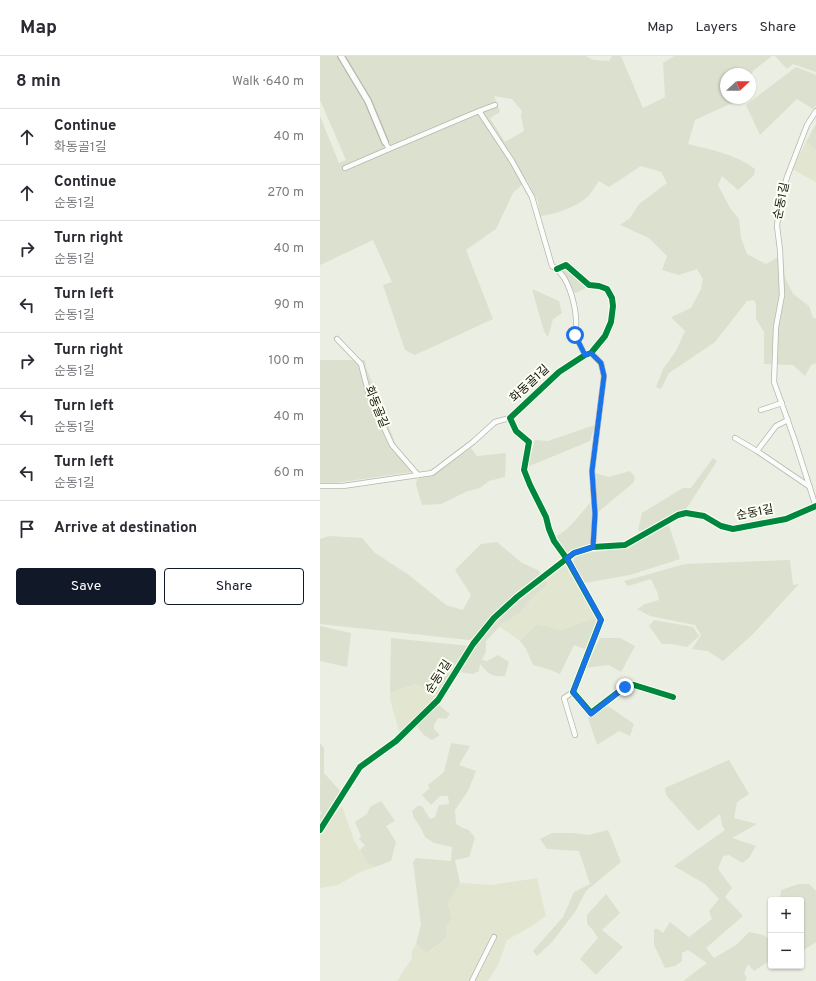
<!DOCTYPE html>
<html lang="en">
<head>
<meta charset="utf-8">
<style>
	:root { --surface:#fff; --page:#f2f2f3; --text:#2b2b33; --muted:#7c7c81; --line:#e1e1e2; --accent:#111827 }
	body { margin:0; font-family:Overpass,"Noto Sans KR",sans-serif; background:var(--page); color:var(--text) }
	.controls { position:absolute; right:12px; bottom:12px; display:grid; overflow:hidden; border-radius:4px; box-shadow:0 1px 3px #0004 }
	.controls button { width:36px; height:36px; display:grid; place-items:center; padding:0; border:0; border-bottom:1px solid var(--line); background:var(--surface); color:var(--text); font:20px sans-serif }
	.compass { position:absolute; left:400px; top:12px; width:36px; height:36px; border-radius:50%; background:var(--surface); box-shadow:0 1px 3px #0004; rotate:68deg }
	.stop { position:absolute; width:12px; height:12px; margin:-9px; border:3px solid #1a73e8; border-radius:50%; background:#fff }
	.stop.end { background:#1a73e8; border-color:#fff; box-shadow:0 1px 4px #0008 }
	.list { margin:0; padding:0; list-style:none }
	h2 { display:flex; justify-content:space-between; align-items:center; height:52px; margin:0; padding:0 16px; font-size:17px }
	h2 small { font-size:13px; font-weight:400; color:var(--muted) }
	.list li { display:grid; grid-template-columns:26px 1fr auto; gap:12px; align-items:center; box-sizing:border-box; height:56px; padding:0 16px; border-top:1px solid var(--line) }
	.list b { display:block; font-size:15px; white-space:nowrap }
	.list p { margin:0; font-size:13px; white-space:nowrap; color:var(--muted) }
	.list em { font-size:13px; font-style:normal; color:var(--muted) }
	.actions { display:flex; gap:8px; padding:12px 16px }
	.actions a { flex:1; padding:9px 0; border:1px solid var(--accent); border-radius:4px; text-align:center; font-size:14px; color:var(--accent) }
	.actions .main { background:var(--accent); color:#fff }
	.icon { flex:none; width:22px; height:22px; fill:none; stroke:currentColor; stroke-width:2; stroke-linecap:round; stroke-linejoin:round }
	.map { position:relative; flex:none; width:496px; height:925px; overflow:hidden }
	header { display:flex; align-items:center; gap:24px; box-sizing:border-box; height:56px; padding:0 20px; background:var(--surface); border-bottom:1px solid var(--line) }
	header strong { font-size:19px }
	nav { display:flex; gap:22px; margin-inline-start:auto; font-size:14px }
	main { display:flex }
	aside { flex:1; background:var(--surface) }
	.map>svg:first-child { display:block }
	.built { fill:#e2e6d1 }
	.green { fill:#dce0ce; fill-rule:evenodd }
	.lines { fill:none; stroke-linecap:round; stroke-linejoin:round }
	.minor-casing { stroke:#b5b7ae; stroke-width:6 }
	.tertiary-casing { stroke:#b5b7ae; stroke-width:8 }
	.minor { stroke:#fcfcfb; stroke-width:4.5 }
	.tertiary { stroke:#fcfcfb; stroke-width:5.5 }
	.cycleway-casing { stroke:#fcfff2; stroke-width:8 }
	.cycleway { stroke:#00873e; stroke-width:6 }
	.route { stroke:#1a73e8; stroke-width:5 }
	.labels { text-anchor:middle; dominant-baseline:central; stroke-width:4; stroke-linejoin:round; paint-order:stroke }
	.street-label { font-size:12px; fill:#11120b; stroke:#fcfff2 }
</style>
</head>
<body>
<header>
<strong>Map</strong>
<nav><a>Map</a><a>Layers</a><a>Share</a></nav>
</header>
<main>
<aside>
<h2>8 min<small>Walk · 640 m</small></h2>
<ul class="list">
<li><svg class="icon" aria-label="ahead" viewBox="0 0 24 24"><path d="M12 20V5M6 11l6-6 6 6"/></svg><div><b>Continue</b><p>화동골1길</p></div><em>40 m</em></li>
<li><svg class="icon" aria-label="ahead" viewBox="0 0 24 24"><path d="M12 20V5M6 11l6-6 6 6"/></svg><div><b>Continue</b><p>순동1길</p></div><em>270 m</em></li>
<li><svg class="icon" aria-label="right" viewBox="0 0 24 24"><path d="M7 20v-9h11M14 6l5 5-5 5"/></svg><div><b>Turn right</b><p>순동1길</p></div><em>40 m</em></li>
<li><svg class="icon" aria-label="left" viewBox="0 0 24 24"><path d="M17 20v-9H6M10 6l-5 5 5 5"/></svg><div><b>Turn left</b><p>순동1길</p></div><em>90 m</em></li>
<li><svg class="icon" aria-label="right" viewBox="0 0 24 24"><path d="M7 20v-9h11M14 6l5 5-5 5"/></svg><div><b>Turn right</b><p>순동1길</p></div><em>100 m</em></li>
<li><svg class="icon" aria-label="left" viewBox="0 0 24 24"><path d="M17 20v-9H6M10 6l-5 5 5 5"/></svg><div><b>Turn left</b><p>순동1길</p></div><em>40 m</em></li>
<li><svg class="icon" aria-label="left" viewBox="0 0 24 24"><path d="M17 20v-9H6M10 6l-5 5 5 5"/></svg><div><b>Turn left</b><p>순동1길</p></div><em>60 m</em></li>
<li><svg class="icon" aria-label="arrive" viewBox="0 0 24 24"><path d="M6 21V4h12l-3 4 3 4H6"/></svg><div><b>Arrive at destination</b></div></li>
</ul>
<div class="actions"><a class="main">Save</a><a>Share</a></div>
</aside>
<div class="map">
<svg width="496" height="925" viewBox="0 0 496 925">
	<rect width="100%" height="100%" fill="#ebeee2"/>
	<g class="built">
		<path d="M486,86l10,8v32l-24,-13z"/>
		<path d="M245,508l32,53 -35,13 -25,-6 -17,17 -20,-14 4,-5 16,-9 13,-16 15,-13 -3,-4z"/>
		<path d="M95,628l23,10 -36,38 -3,-1 -9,-31v-7z"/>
		<path d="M22,750l12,34 13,23 8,4 -17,6 -20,12 -18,3v-55z"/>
		<path d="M217,822l9,38 -14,10 -25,14 -9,25 -10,16h-91l15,-23v-7l4,-7 12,9 18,-15 1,-13 5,-6 -4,-15 12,-21 31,2z"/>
	</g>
	<g class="green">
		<path d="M0,0h266l7,4 16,1 3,-5h9l22,52 22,-11 -2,-34 11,-7h98l-19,15 -3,7v-4h-24v24l15,1 -46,21 -7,24c24,6 47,10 67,25l-1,6 -16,15 -16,-14 -4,9 12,23 9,11 2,19 6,16 19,10 11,-6h6l2,19 8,17 16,12 4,12h3v45l-5,2 -6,11 -12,-11 -29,-1v-32l-8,-13v-15l-2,-4 -7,1 -32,41 -46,31 -8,16 -5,-2 7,-18 13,-18 9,-20 -14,-14 20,-9 10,-19 2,-10 -6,-10 -18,6 -17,-5 5,-14 -18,-18 -29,-13 10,-7 9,-14 28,-21 -6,-11 -20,-6 -32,21 -10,-6c-4,5 -8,14 -14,18 -10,8 -32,16 -45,17l-2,-14 -11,-22 -14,13 -17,36 -30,21 27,69 -78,36 -10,-5 -22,-65 9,-3 -19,-42 -53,25v-149l19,47 7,-3 -26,-60zM174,40l18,3 10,12 -1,5 3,15 -19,11 -15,-24 10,-6z"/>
		<path d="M455,0h41v16l-23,-8 -6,5z"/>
		<path d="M476,11l20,8v30l-3,4 -16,-10 -37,36 -14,-30z"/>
		<path d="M496,68v26l-10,-8z"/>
		<path d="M251,210l19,17 -6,6 -9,4 -15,-24z"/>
		<path d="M212,233l27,12 3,12 -9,6 -5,18 -4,-6z"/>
		<path d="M0,304h45l1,7 30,78 22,26 -83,12h-15z"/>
		<path d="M275,369l-5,16 -63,26 8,-27 13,1z"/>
		<path d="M151,392l6,8 29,-3 -1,24 -16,4 -9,7 -12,3 -27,13 -19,1 -6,-20 1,-6 19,-6z"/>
		<path d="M393,402l4,3 -31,48 -42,21 -6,1 4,-18 41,-25h8z"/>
		<path d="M310,415l5,6 -2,6 -36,30 -2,-40 14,4z"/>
		<path d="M270,447l2,12 -2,30 -23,9 -11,-18c13,-5 24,-22 34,-33z"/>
		<path d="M344,470h5l11,33 -50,16 -45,8 -12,-20 1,-6 11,-4 42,-5z"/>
		<path d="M9,480l33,2 13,15 34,22 37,30 17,5 8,-15 -16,-25 26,-26 16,-2 25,21 16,7 10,14 -15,13 -13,16 -16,9 -18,19v10l-4,9 5,1 11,-6 11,7 -4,14c-14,1 -16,-2 -25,-12l-1,7 -6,3 -14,-2 22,-34 -4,-3 -8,5 -149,-16v-85z"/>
		<path d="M470,504l3,25 6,-1 -46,50 -30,27 -15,-10 -16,-2 9,-14 -6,-10 -45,-9 -13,-7 8,-5 14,-4 -1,-6 -7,-15 -23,7 -4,-5 61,-17z"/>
		<path d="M277,561l2,3 -12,30 -13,-5 -14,29 -12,-5 -15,-4 -7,-16 -6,-8 17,-17 25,6z"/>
		<path d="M334,564l39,7 6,9 -12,11 -15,-3h-10l-13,-18z"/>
		<path d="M0,570l31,7 -4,34 -27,-6z"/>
		<path d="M71,582l78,8 -31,48 -23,-10 -25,9z"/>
		<path d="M280,582h20l15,8 -14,26 -12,-7 -24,3z"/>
		<path d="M119,649l11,9 -4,5 -8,-1 -4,7v4l6,6 -8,5c-8,-4 -11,-7 -15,-15z"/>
		<path d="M288,650l26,18 -4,12 -11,-5 -22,14 -9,-27z"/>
		<path d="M0,687l4,5v25l17,19 -21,33v-10l2,-2 -2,-3z"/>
		<path d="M131,687l19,3 -11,19 17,6 -8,20 -13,19 1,14 7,4 6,2 6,8 -6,19 -14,3 5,23 -12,21 4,15 -5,6 -1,13 -19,15 -11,-9 5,-19 -8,-63 3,-4 35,3 1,-14 -18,-4 -9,-6 -4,-9 -7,-10 -2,-7 6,-5h4l8,13 5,-2 4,-12 10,-1 -1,-8h-8l-9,9 -9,-10 8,-7 -2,-3 16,-13z"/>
		<path d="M409,704l20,34 -12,8 -3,16 23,6 -25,14 24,8 -7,12 -7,5 -13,-8 -6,1 -5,13 14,19 -7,9 18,19 -37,32 8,10 22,-13 13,-13 14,3 8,5v20l-17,11 -6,-7 -4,9 3,5 -2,3h-62l24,-18 -19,-13 -6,3v8l-7,5 -10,2 -11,-23v-16h4l5,4 7,-11 19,15 23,-18 -3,-8 10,-12 -14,-15 -31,-18 51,-36 -3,-5 -2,-11 -22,17 -32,-36 -1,-7z"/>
		<path d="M61,745l14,20 -9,5 10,16 -5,19 -16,6 -8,-4 -7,-13 5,-5 -6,-6 2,-3 -6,-14 12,-8 3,-7z"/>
		<path d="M288,774c5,11 8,21 13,32l-35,29 -11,21 -23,30 -15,14 -4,-5 30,-34 11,-25 16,-8 -11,-33 -32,-2 -7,-10 12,-6h21l15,2z"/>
		<path d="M479,828h10l7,7v51l-15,10v-52h-21l1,-10z"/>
		<path d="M286,838l14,19 -18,17 21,17 -27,28 -16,-16 18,-21 -5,-8 -6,-6v-9z"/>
	</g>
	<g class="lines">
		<defs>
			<g id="minor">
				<path d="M159,55l16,-6"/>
				<path d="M496,55l-9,14 -20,52 -7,24 -3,25 3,24 2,45 -6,32 -2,55 20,56 22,69"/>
				<path d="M65,86l4,7 90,-38 33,50 20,36 20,69c19,10 27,50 23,69l10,20"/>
				<path d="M25,112l44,-19"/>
				<path d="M237,213l9,-4 23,20 10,1 8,3 5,9 1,8 -2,16 -6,14 -14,17 -6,2 -26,17 -49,46 6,13 13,11 -5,28 6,15 16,32 3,12 5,12 13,18 34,61 -28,72 18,21 34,-26 9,-2 39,12"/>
				<path d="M17,283l24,25 8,31 23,50 26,30"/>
				<path d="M271,297l10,10 3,13 -12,95 3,43 -2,33"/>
				<path d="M441,354l21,-7"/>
				<path d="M415,382l22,13 53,36"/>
				<path d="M437,395l19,-25 12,-6"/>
				<path d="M0,430h23l89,-13 41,-31 22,-20 15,-4"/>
				<path d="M253,636l-9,6 11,37"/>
				<path d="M0,774l40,-63 36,-26 42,-41 35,-56 21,-26 23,-21 57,-44 19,-6 32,-2 53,-30 8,-2 18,3 17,10 12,3 53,-10 30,-13"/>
				<path d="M152,925l22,-44"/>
			</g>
			<path id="tertiary" d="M21,0l27,45 17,41"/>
		</defs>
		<use href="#minor" class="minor-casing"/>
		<use href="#tertiary" class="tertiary-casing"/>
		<use href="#minor" class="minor"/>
		<use href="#tertiary" class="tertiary"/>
		<defs>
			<g id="cycleway">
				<path d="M237,213l9,-4 23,20 10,1 8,3 5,9 1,8 -2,16 -6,14 -14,17 -6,2 -26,17 -49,46 6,13 13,11 -5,28 6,15 16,32 3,12 5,12 13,18 34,61 -28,72 18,21 34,-26 9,-2 39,12"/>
				<path d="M0,774l40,-63 36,-26 42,-41 35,-56 21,-26 23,-21 57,-44 19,-6 32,-2 53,-30 8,-2 18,3 17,10 12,3 53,-10 30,-13"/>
			</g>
		</defs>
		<use href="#cycleway" class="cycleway-casing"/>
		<use href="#cycleway" class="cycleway"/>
	</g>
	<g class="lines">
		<path class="route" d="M255,279l10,20 6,-2 10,10 3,13 -12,95 3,43 -2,33 -19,6 -7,5 34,62 -28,72 18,22 34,-27"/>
	</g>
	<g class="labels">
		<g class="street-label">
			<text transform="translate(462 145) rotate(-78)">순동1길</text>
			<text transform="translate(210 328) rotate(-43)">화동골1길</text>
			<text transform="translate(56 351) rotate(68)">화동골길</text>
			<text transform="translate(435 457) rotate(-11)">순동1길</text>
			<text transform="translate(119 621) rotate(-57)">순동1길</text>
		</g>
	</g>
</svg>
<div class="controls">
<button>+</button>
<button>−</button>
</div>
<svg class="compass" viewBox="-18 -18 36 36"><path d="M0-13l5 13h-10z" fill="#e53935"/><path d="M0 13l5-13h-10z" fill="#7c7c81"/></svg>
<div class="stop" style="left:255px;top:279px"></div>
<div class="stop end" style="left:305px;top:631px"></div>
</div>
</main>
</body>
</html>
